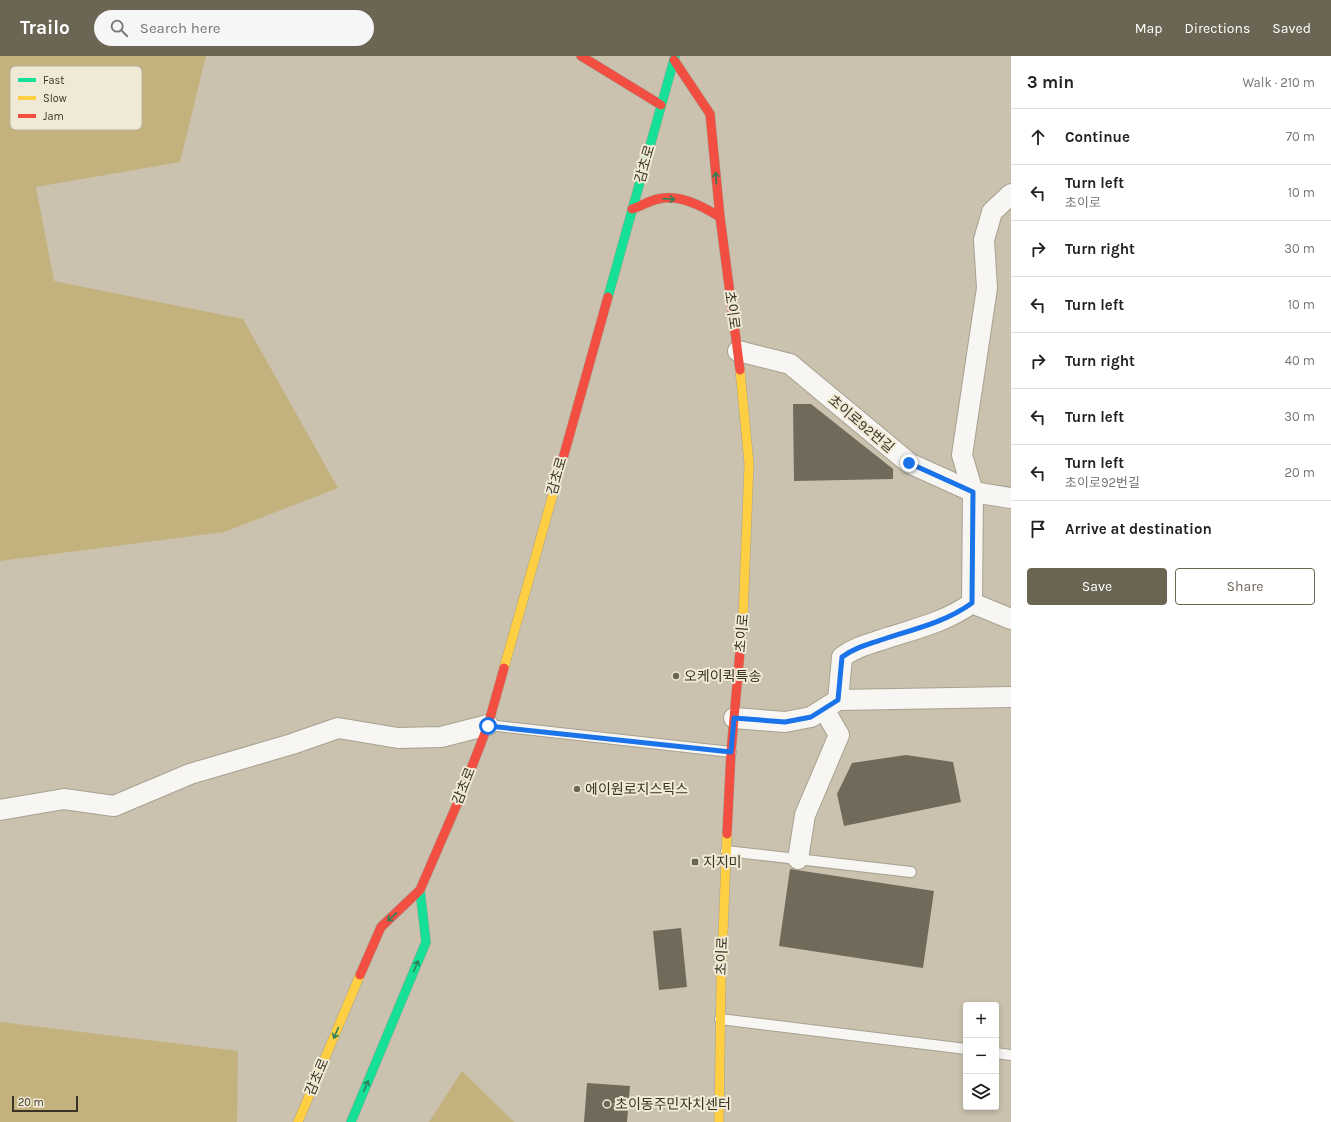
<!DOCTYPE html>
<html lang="en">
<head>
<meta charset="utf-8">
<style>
	:root { --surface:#fff; --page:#f6f6f6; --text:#202124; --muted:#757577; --line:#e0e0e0; --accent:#6b6554 }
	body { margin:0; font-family:Karla,"Noto Sans KR",sans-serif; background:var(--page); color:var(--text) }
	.controls { position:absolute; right:12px; bottom:12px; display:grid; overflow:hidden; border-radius:4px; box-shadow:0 2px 6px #0003 }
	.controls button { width:36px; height:36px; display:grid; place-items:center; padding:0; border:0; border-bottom:1px solid var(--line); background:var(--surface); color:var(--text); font:20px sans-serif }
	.scale { position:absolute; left:12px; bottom:10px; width:66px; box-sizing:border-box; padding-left:4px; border:2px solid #383323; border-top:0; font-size:11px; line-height:14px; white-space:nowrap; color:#383323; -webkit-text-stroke:3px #f0e9d6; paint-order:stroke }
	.stop { position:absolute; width:12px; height:12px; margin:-9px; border:3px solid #1a73e8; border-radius:50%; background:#fff }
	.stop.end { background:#1a73e8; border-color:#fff; box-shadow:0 1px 4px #0008 }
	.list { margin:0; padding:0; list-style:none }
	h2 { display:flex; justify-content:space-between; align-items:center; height:52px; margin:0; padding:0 16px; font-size:17px }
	h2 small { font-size:13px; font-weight:400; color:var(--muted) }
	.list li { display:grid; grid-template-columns:26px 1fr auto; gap:12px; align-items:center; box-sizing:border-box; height:56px; padding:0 16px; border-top:1px solid var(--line) }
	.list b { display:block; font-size:15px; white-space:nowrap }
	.list p { margin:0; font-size:13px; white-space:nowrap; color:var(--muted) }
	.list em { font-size:13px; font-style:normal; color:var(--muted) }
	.actions { display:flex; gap:8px; padding:12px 16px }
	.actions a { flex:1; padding:9px 0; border:1px solid var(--accent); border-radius:4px; text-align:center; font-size:14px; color:var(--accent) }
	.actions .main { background:var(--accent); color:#fff }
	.icon { flex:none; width:22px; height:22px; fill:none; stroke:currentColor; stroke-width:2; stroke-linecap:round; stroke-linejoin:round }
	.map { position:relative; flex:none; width:1011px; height:1066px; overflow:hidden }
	header { display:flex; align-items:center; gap:24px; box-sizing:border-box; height:56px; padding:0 20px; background:var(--accent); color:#fff }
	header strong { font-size:19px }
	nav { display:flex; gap:22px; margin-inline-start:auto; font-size:14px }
	.search { width:280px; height:36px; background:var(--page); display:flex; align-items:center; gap:10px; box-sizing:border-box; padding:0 14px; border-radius:22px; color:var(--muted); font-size:15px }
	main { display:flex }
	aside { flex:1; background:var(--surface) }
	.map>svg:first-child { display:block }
	.green { fill:#c4b27e }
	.building { fill:#716959 }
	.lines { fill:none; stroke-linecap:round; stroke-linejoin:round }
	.lane-casing { stroke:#a7a191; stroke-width:12 }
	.street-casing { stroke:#a7a191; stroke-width:22 }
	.fast-casing { stroke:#a7a191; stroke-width:10 }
	.slow-casing { stroke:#a7a191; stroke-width:10 }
	.jam-casing { stroke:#a7a191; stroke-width:10 }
	.lane { stroke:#f7f6f3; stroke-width:10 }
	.street { stroke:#f7f6f3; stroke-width:20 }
	.fast { stroke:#16e098; stroke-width:9 }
	.slow { stroke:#ffcf43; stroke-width:9 }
	.jam { stroke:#f24e42; stroke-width:9 }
	.oneway { stroke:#298158 }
	.route { stroke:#1a73e8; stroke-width:5 }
	.poi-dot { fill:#6b6554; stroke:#f0e9d6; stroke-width:1.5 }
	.labels { text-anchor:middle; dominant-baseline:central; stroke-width:4; stroke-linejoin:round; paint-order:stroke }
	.street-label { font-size:14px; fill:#383323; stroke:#f0e9d6 }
	.poi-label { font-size:14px; fill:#383323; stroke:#f0e9d6; text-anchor:start }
	.key { fill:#f0e9d6; stroke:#b9b2a0; stroke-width:1 }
	.key-label { font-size:11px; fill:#383323 }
</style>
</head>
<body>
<header>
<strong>Trailo</strong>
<div class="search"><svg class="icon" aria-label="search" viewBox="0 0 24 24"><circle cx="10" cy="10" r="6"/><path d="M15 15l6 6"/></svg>Search here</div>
<nav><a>Map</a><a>Directions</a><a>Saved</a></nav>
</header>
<main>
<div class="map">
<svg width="1011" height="1066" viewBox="0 0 1011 1066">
	<rect width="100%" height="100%" fill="#cac2ae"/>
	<g class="green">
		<path d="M0,0h206l-26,106 -144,25 18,94 189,38 95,169 -114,44 -224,29z"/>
		<path d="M0,966l238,29 -1,71h-237z"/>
		<path d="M462,1015l52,51h-85z"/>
	</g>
	<g class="building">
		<path d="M793,348h18l82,65v10l-99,2z"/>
		<path d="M906,699l47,7 8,40 -117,24 -7,-32 15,-31z"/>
		<path d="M790,813l144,22 -11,77 -144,-22z"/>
		<path d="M681,872l6,59 -28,3 -6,-59z"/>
		<path d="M587,1027l43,3 -3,36h-43z"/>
	</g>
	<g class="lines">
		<defs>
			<g id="lane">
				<path d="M488,669l243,27"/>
				<path d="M726,795l185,21"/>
				<path d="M720,963l246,30"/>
				<path d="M996,997l15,2"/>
			</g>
			<g id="street">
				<path d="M738,295l52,13 119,99 64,29 38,6"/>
				<path d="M972,547l39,16"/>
				<path d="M838,644l173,-3"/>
				<path d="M734,662l51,4 26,-5 27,-17 4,-43c15,-11 31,-14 48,-20 29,-9 57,-16 82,-34l1,-111 -11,-37 25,-167 -3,-48 8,-28 19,-18"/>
				<path d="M0,754l64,-11 50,7 76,-32 102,-30 46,-16 60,10 43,-1 47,-12"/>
				<path d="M798,803l7,-44 34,-80 -15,-26"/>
			</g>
			<g id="fast">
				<path d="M608,241l67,-241"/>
				<path d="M351,1066l75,-180 -6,-52"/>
			</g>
			<g id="slow">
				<path d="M740,314l9,94 -6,154"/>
				<path d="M504,612l51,-181"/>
				<path d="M298,1066l62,-147"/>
				<path d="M719,1066l2,-139 6,-149"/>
			</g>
			<g id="jam">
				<path d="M581,0l80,49"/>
				<path d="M674,4l36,54 10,103 20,153"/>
				<path d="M632,153c9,-3 17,-8 26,-10 22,-5 44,7 62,18"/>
				<path d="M555,431l53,-190"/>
				<path d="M727,778l4,-82 12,-134"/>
				<path d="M360,919l21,-48 39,-37 41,-95 27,-70 16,-57"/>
			</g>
		</defs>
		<use href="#lane" class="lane-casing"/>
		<use href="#street" class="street-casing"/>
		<use href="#fast" class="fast-casing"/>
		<use href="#slow" class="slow-casing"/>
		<use href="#jam" class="jam-casing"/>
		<use href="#lane" class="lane"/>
		<use href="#street" class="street"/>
		<use href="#fast" class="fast"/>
		<use href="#slow" class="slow"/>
		<use href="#jam" class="jam"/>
	</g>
	<defs><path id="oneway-shaft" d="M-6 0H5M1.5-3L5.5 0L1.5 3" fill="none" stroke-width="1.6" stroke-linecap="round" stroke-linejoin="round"/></defs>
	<g class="oneway">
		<use href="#oneway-shaft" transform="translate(716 122) rotate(-95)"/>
		<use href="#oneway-shaft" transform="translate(669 143) rotate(3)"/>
		<use href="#oneway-shaft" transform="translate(392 861) rotate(136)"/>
		<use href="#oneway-shaft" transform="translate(416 910) rotate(-67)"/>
		<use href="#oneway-shaft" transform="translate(336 977) rotate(113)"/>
		<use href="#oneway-shaft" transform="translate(366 1030) rotate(-67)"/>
	</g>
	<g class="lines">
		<path class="route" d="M488,670l243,26 3,-34 51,4 26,-5 27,-17 4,-43c15,-11 31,-14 48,-20 29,-9 57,-16 82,-34l1,-111 -64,-29"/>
	</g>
	<g class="poi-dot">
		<circle cx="676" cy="620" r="4"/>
		<circle cx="577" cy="733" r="4"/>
		<rect x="691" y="802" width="8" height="8" rx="2"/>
		<circle cx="607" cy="1048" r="4"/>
	</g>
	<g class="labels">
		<g class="street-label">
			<text transform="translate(645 108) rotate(-74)">감초로</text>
			<text transform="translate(732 254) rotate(82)">초이로</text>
			<text transform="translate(861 368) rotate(40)">초이로92번길</text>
			<text transform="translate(557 420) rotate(-74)">감초로</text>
			<text transform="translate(742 577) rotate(-85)">초이로</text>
			<text transform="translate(464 730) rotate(-68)">감초로</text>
			<text transform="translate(722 900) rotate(-88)">초이로</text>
			<text transform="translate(317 1021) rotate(-67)">감초로</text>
		</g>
		<g class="poi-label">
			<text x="684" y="620">오케이퀵특송</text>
			<text x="585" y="733">에이원로지스틱스</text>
			<text x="703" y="806">지지미</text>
			<text x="615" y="1048">초이동주민자치센터</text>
		</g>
	</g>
	<rect x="10" y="10" width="132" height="64" rx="6" class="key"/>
	<rect x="18" y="22" width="18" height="4" fill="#16e098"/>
	<rect x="18" y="40" width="18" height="4" fill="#ffcf43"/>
	<rect x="18" y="58" width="18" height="4" fill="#f24e42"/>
	<g class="key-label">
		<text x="43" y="28">Fast</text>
		<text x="43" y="46">Slow</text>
		<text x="43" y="64">Jam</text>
	</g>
</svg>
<div class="controls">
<button>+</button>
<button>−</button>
<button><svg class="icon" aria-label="layers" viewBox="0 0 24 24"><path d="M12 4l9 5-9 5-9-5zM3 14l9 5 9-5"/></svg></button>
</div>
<div class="scale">20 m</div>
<div class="stop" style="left:488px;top:670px"></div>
<div class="stop end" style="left:909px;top:407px"></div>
</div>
<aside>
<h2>3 min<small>Walk · 210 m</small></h2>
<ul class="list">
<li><svg class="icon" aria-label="ahead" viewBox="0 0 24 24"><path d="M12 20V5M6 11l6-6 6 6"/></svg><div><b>Continue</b></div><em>70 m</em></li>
<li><svg class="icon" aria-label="left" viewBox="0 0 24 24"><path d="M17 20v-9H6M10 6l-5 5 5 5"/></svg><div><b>Turn left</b><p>초이로</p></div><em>10 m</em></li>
<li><svg class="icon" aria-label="right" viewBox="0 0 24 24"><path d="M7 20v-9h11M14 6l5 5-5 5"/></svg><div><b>Turn right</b></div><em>30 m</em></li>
<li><svg class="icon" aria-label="left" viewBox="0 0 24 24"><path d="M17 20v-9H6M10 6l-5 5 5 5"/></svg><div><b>Turn left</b></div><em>10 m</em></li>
<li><svg class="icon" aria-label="right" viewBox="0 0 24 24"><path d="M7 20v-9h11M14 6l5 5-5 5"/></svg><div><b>Turn right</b></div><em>40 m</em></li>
<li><svg class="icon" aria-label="left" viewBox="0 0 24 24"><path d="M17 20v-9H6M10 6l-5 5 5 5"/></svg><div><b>Turn left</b></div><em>30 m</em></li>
<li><svg class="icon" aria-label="left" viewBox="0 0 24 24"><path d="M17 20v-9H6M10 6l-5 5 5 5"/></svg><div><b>Turn left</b><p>초이로92번길</p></div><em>20 m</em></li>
<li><svg class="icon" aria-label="arrive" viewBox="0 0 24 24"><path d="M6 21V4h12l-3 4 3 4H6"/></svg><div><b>Arrive at destination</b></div></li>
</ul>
<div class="actions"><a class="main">Save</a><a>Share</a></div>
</aside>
</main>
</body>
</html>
